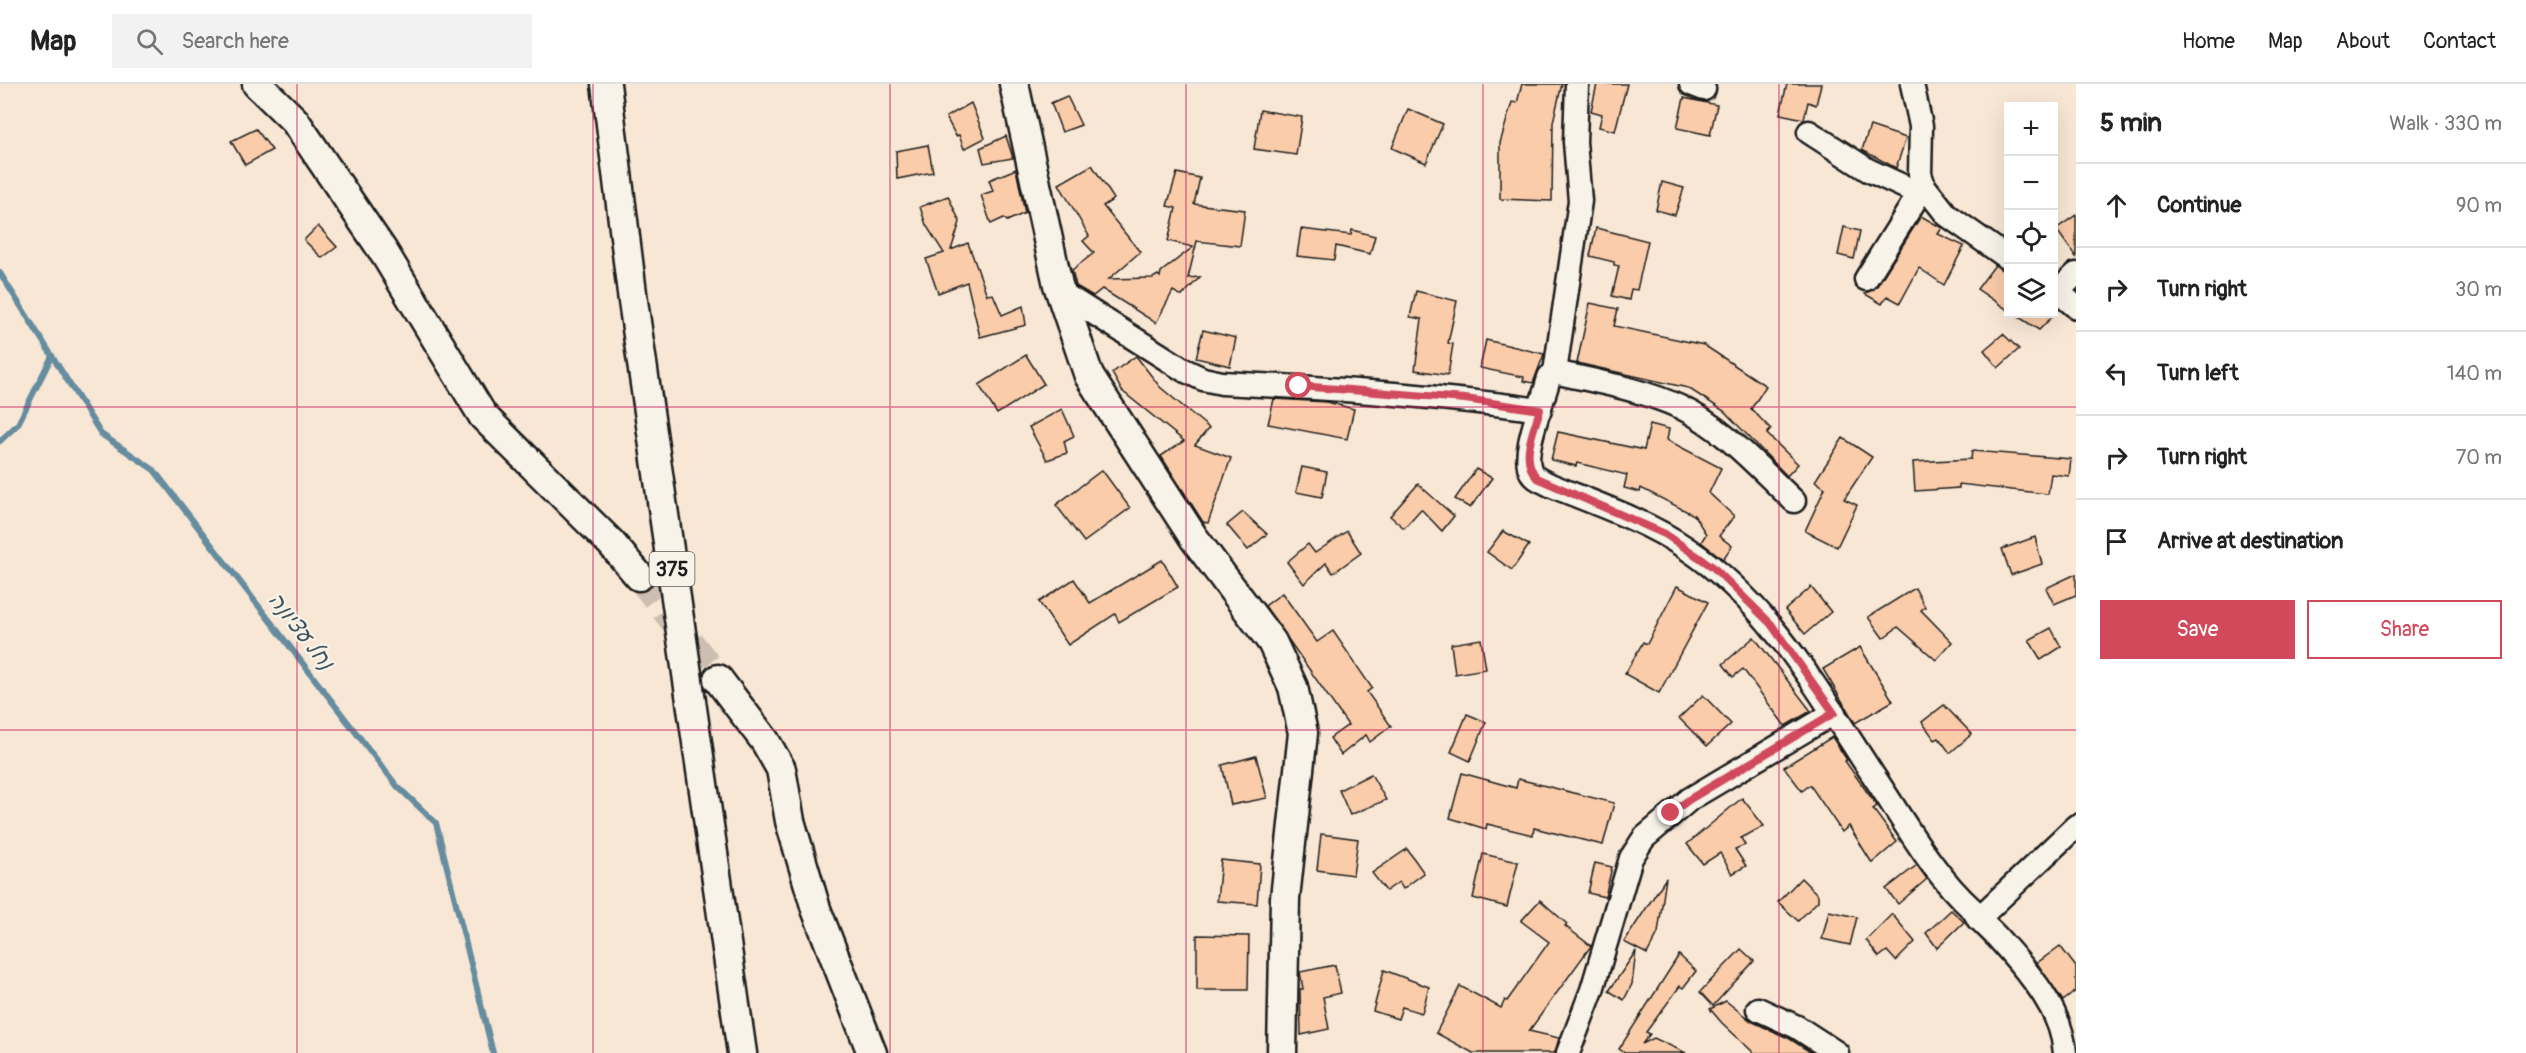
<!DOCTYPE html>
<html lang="en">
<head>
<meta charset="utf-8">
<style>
	:root { --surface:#fff; --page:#f2f2f2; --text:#222; --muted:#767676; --line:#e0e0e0; --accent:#d1495b }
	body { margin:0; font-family:Pangolin,"Playpen Sans Hebrew",sans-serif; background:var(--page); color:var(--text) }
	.controls { position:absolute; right:18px; top:18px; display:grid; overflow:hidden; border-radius:0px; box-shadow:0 6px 24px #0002 }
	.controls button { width:54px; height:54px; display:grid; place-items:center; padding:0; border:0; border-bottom:2px solid var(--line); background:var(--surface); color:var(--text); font:30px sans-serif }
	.stop { position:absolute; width:18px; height:18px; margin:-14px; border:4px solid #d1495b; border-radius:50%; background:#fff }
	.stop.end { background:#d1495b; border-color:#fff; box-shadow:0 2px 6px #0008 }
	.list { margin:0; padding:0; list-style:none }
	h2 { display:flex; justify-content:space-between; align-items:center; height:78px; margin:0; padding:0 24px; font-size:26px }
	h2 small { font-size:20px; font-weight:400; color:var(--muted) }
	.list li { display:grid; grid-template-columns:39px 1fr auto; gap:18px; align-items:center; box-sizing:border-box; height:84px; padding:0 24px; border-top:2px solid var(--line) }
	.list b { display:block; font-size:22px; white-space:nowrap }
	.list em { font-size:20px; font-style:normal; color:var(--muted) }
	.actions { display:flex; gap:12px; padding:18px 24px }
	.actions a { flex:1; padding:14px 0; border:2px solid var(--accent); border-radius:0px; text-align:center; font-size:21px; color:var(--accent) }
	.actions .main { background:var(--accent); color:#fff }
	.icon { flex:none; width:33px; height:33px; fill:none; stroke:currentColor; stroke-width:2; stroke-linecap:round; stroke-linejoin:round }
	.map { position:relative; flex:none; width:2076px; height:969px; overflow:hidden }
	header { display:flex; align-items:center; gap:36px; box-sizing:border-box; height:84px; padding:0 30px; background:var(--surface); border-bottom:2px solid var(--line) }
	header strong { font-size:28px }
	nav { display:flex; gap:33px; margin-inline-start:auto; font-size:21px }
	.search { width:420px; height:54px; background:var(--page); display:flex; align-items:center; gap:15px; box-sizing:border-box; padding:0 21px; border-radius:0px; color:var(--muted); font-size:22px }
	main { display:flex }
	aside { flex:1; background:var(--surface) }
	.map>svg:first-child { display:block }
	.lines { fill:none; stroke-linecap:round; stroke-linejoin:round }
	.stream { stroke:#658c9f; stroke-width:6 }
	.building { fill:#facca9; stroke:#1c1c1c; stroke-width:1.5 }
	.major-tunnel { stroke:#ccbeb0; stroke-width:28; stroke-dasharray:28 14; stroke-linecap:butt }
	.minor-casing { stroke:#1c1c1c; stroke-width:27 }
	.major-casing { stroke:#1c1c1c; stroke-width:33 }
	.minor { stroke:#f7f3e8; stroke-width:22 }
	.major { stroke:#f7f3e8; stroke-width:28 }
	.route { stroke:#d1495b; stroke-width:8 }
	.grid { fill:none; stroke:#c2185b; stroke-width:1.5; stroke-opacity:0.55 }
	.labels { text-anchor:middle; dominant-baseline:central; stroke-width:4.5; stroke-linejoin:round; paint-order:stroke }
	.shield { fill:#f7f3e8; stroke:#5e5c59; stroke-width:1.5 }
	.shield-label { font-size:20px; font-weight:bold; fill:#1c1c1c }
	.water-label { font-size:22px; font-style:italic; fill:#40545e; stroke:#f7f3e8 }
</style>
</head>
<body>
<header>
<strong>Map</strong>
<div class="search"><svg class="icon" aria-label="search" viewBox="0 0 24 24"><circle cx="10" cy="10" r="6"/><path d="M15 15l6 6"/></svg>Search here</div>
<nav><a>Home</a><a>Map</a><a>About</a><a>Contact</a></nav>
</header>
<main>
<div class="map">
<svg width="2076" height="969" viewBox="0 0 2076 969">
	<rect width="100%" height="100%" fill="#f8e7d5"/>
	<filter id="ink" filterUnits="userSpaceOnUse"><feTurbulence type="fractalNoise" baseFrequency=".0167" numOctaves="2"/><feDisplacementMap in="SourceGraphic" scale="12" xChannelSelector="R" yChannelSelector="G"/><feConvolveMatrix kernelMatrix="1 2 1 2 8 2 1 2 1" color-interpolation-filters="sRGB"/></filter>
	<g filter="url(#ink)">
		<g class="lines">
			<g class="stream">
				<path d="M0,189l101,161 53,36 243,316 39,37 57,230"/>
				<path d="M0,357l18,-17 34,-68"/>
			</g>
		</g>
		<g class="building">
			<path d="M1522,0h40l-9,38 -1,79 -52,-2v-56l12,-41 5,1z"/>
			<path d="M1597,0h30l-12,47 -16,-4 3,-13 -11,-3z"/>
			<path d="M1787,0h34l-5,21 -8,-3 -4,17 -24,-5z"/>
			<path d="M1067,12l14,29 -19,7 -11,-29z"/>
			<path d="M1684,14l33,7 -7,30 -33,-7z"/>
			<path d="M971,19l14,35 -21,11 -5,-14 -3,1 -10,-19z"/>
			<path d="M1408,25l35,15 -17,39 -34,-15z"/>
			<path d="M1260,26l42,7 -6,38 -42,-6z"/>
			<path d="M1870,42l36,12 -10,30 -34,-18z"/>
			<path d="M256,45l16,21 -27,15 -14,-24z"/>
			<path d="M1006,52l7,22 -29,5 -4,-15z"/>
			<path d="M928,61l5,27 -36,7 -1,-28z"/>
			<path d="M1092,81l22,34 -11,7 37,46 -31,27 44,-1 5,-3 2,2 1,-5 32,-25 -25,-6 8,-33 -9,-2 10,-33 23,5 -6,26 51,6 -5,36 -43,-5 -9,37 12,-1 -18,19 -9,-5 -17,32 -54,-34 -9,7 -17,-10 -4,-16 22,-17 -11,-12 6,-5 -30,-52z"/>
			<path d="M1016,85l9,44 -18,8 -3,-3 -13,6 -10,-29 12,-4 -4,-11z"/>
			<path d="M1662,98l22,6 -9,27 -19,-5z"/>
			<path d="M948,112l12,26 -9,28 17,-7 19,52 6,-1 9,21 21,-9 3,19 -46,12 -13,-55 -29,11 -12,-34 18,-6 -18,-28 -6,-18z"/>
			<path d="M2076,131v42l-20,-28z"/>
			<path d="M1921,132l21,12 -4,6 26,12 -20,39 -25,-17 -19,35 -13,-7 -5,8 -17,-10 12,-8z"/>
			<path d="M318,142l19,21 -15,11 -18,-18z"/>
			<path d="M1844,143l16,4 -6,28 -16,-4z"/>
			<path d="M1596,144l52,13 -11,49 -6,-1 -2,11 -17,-4 7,-30 -5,-1v-3l-24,-6z"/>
			<path d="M1301,145l50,6 1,-5 23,6 -5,18 -34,-8 -2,14 -37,-4z"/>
			<path d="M1995,181l13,10v35l-31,-21z"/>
			<path d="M1416,207l41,10 -9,42 5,1 -5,31 -33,-5 7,-51 -12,-2z"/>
			<path d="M1590,219l28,6 -4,17 90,19 62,41 -15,23 20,20 -4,5 31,30 -11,12 -63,-65 -36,-23 -111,-25z"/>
			<path d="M2014,230h41l-16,16z"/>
			<path d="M1203,246l33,8 -6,28 -34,-8z"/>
			<path d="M2003,250l16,15 -21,19 -14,-18z"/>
			<path d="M1486,256l58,14 -11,29 -10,-2 1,-4 -44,-9z"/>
			<path d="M1026,271l18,29 -47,30 -18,-29z"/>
			<path d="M1136,272l24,31 49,41 -14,17 36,13 -23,65 -5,-1 -42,-66 23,-15 -62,-50 -10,-18z"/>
			<path d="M1274,315l53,3 27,7 -7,30 -79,-15z"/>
			<path d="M1062,325l12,27 -10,5 3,12 -20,7 -18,-33z"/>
			<path d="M1650,340l19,5 -2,11 54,28 -12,25 25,23 -15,20 13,10 -9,13 -22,-17 5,-8 -12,-19 -53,-27 -1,4 -16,-4 3,-13 -50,-12 -1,3 -25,-6 7,-28 86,18z"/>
			<path d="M1843,354l29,19 -28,42 13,6 -20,42 -32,-16 20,-43 -10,-7z"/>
			<path d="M1972,367l99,8 -2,17 -18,-2 -3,20 -89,-10v4l-44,3 -2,-29 58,-3z"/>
			<path d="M1302,383l25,5 -5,25 -26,-5z"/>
			<path d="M1476,385l16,9 -22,30 -15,-9z"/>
			<path d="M1102,386l28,38 -46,34 -28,-37z"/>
			<path d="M1418,400l36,32 -12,15 -21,-22 -17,19 -14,-12z"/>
			<path d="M1243,428l24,22 -19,16 -21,-25z"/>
			<path d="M1347,447l14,22 -28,20 -7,-10 -22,21 -17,-22 21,-18 7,9z"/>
			<path d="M1503,447l26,14 -17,25 -25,-18z"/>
			<path d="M2035,453l7,27 -31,11 -9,-26z"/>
			<path d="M1162,476l16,27 -59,35 -4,-8 -47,31 -29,-43 35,-23 16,24z"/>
			<path d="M2076,490v21l-22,9 -8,-16z"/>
			<path d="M1677,502l31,16 -49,91 -34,-19 18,-32 4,2z"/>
			<path d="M1811,503l20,25 -26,22 -20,-24z"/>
			<path d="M1915,504l10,19 -4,3 31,32 -16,18 -38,-33 -15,11 -15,-21z"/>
			<path d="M1282,509l35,49 16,-11 39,57 -5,4 24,34 -21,16 -4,-7 -25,20 -11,-17 18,-13 -83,-119z"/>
			<path d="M2051,544l10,19 -20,13 -12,-20z"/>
			<path d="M1754,553l57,74 -26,15 -42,-57 -10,8 -10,-13z"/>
			<path d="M1481,555l5,30 -31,5 -4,-30z"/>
			<path d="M1860,563l33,54 -38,22 -32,-54z"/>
			<path d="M1703,611l28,29 -24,22 -28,-28z"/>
			<path d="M1944,621l28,29 -22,19 -11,-15 -4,2 -13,-18z"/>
			<path d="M1467,630l19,8 -16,39 -19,-9z"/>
			<path d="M1832,653l15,23 -2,1 32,45 -4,3 24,33 -25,21 -23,-37 -7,6 -32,-47 -8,6 -18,-24z"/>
			<path d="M1256,672l11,42 -36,7 -9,-40z"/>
			<path d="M1462,689l54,15 2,-9 96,24 -11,42 -69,-17 -1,7 -46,-11 -1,5 -36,-11z"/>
			<path d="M1371,690l15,26 -36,15 -11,-25z"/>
			<path d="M1742,714l22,28 -23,12 4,7 -10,4 11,17 -14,8 -12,-21 -17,11 -16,-20z"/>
			<path d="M1321,750l37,5 -5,36 -36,-5z"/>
			<path d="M1407,765l17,24 -21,16 -4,-7 -13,9 -14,-18z"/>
			<path d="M1483,770l35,8 -11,45 -34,-9z"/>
			<path d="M1221,776l39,4 -3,40 -40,-3z"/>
			<path d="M1595,779l17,4 -7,30 -17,-4z"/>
			<path d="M1917,781l10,14 -29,25 -12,-15z"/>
			<path d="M1666,794l-8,55 -11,21 -23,-12z"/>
			<path d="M1801,794l17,17v6l-20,20 -20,-19z"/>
			<path d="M1540,816l27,24 -2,2 26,20 -62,85 30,7 -4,15h-82l-37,-20 24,-47 41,22 4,-8 2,1 42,-59 -28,-21z"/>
			<path d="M1951,826l13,12 -27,26 -11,-15z"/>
			<path d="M1829,827l28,6 -7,28 -28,-6z"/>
			<path d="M1892,830l23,28 -19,19 -9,-10 -8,6 -13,-17z"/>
			<path d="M1197,851l52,1 -1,54h-51z"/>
			<path d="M2060,862l16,21v24l-13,10 -26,-38z"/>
			<path d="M1741,865l13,12 -41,45 -13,-14z"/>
			<path d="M1636,867l-4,33 -8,16 -15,-9z"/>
			<path d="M1679,871l17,16 -13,17 -3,-2 -34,46 4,2 -8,10 12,-6 32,15h-61l-6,-4z"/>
			<path d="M1335,881l6,28 -18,4 6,32 -28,6 -1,-46h3l-3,-17z"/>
			<path d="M1384,886l45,17 -7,26 -20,-6 -4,12 -25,-8z"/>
			<path d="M1726,917l25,20 39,18 22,14h-58l-32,-30 -12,-14z"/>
		</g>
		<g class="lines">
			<path class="major-tunnel" d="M639,492l79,103"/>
			<defs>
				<g id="minor">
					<path d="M1577,0l-2,58 5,59 -25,171 -6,5c-4,21 -29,76 -18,95 4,7 12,9 19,13 44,18 97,36 136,63 86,57 134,147 189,230 31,46 57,95 98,132 6,11 16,18 25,28 28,32 64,70 67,115"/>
					<path d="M1691,0l13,5"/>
					<path d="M1912,0l9,42 -1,48 4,12 23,29 61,43"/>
					<path d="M1809,48l59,38 52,24"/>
					<path d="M1866,195l58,-93"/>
					<path d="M2054,204l22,19"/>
					<path d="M2058,207l18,-17"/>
					<path d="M1062,209l122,77 19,9 19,4c107,5 213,12 318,27"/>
					<path d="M1555,288c42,10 86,17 125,35 44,21 79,61 114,94"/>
					<path d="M1978,835l98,-93"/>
					<path d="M1758,925l39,18 40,26"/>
					<path d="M1568,969l24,-63 39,-132 13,-20 46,-39 144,-86"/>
				</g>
				<g id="major">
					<path d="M257,0l38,37 88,130 100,165 128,127 28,33"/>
					<path d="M606,0l27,217 109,752"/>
					<path d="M1014,0l44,201 31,91 105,162 78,104 21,45 10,46 -18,165 -3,155"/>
					<path d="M718,595l47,62 16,28 9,52 26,88 56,144"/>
				</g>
			</defs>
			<use href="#minor" class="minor-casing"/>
			<use href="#major" class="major-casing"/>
			<use href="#minor" class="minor"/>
			<use href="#major" class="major"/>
		</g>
	</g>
	<g class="lines" filter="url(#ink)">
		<path class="route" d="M1299,302l166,13 75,11c-7,22 -20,49 -3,68l128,56 48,33 58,57 63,89 -144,86 -19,14"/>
	</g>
	<path class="grid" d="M297,0v969M593,0v969M890,0v969M1186,0v969M1483,0v969M1779,0v969M0,323h2076M0,646h2076"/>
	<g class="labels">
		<rect class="shield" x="649.5" y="468" width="45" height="34" rx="4.5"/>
		<g class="shield-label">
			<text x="672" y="485">375</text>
		</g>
		<g class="water-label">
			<text transform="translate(301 547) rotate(52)">נחל עציונה</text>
		</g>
	</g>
</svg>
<div class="controls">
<button>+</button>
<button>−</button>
<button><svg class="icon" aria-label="locate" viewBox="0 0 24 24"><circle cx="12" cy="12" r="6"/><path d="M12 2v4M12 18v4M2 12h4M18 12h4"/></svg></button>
<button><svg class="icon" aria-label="layers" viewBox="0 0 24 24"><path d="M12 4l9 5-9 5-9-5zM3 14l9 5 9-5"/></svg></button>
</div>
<div class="stop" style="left:1299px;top:302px"></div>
<div class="stop end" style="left:1671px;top:729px"></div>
</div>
<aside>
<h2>5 min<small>Walk · 330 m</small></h2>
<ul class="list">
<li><svg class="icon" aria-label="ahead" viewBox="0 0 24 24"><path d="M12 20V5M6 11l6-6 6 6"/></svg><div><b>Continue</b></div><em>90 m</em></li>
<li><svg class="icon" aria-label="right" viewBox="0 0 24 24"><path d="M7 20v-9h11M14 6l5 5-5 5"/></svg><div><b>Turn right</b></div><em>30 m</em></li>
<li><svg class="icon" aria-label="left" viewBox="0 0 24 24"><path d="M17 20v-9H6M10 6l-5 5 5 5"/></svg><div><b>Turn left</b></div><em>140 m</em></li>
<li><svg class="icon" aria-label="right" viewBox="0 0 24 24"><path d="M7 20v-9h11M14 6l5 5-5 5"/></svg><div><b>Turn right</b></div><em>70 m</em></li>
<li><svg class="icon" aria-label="arrive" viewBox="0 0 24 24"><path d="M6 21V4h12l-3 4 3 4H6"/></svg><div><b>Arrive at destination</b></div></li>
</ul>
<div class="actions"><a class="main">Save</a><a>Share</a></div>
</aside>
</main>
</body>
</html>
